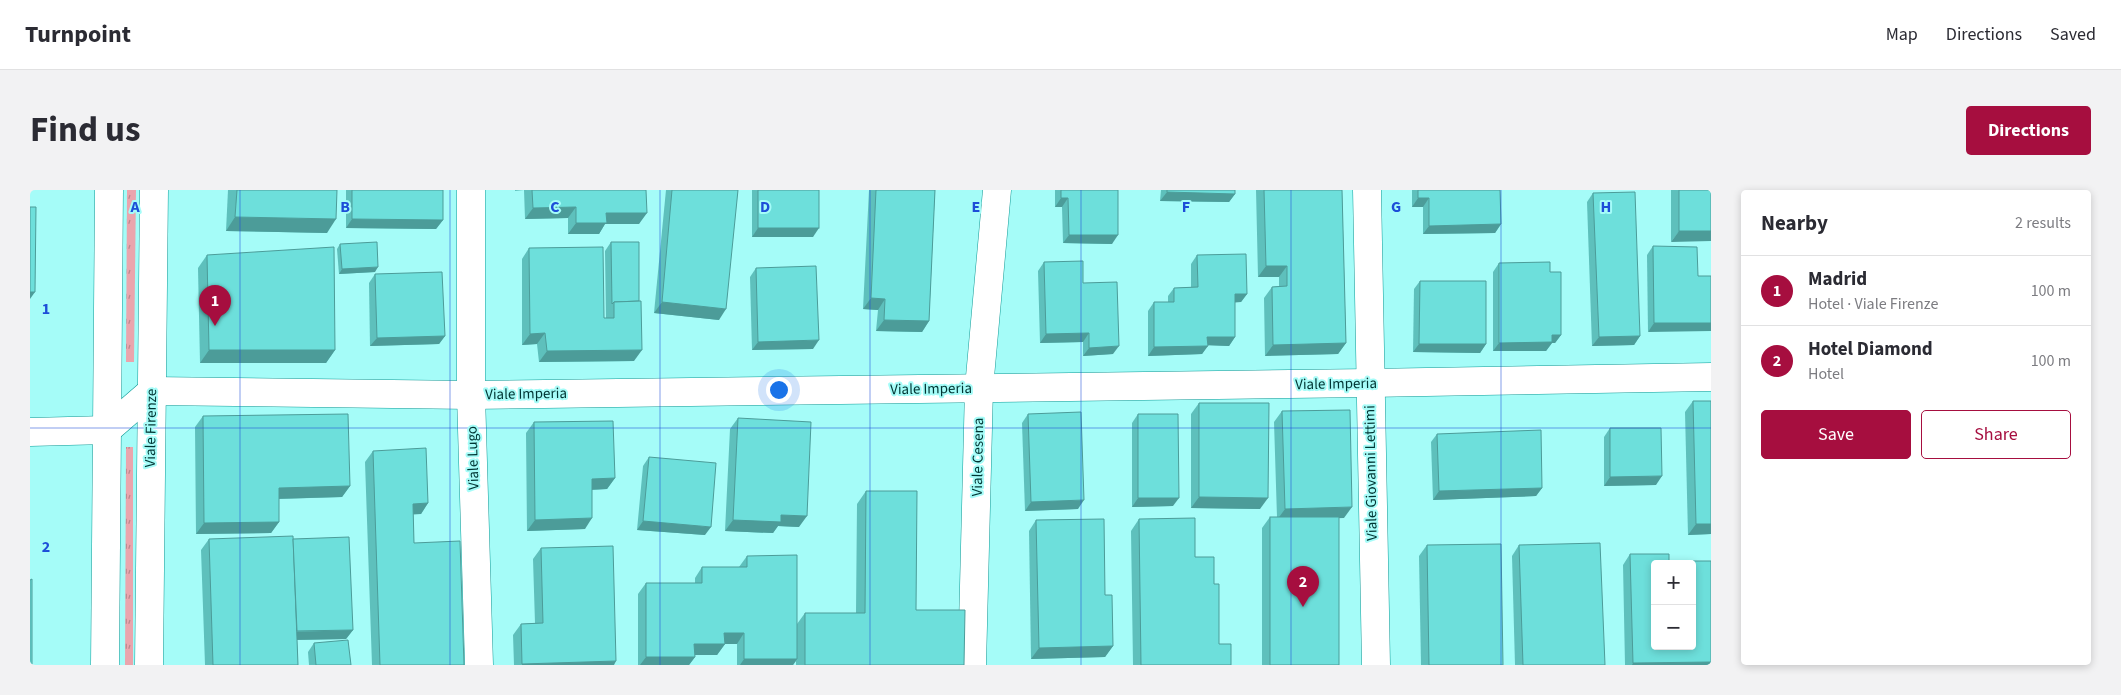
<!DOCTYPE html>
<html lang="en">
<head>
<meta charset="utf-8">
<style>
	:root { --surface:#fff; --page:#f2f2f3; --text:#2b2b33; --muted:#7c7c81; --line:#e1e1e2; --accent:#a60e3f }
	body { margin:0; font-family:"Source Sans 3",sans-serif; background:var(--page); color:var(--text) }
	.controls { position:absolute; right:15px; bottom:15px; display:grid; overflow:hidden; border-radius:5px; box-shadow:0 2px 8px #0003 }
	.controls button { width:45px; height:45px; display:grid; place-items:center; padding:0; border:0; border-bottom:1px solid var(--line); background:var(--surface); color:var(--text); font:25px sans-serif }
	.you { position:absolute; left:748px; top:199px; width:18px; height:18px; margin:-12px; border:4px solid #fff; border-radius:50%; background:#1a73e8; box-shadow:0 0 0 8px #1a73e833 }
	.badge { display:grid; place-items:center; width:32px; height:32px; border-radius:50%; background:var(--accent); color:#fff; font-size:16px; font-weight:700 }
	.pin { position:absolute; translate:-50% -41px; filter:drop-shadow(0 1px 2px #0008) }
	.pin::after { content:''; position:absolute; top:26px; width:18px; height:15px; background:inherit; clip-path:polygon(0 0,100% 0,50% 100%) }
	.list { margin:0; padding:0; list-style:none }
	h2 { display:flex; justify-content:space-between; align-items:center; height:65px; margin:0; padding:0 20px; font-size:21px }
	h2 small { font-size:16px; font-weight:400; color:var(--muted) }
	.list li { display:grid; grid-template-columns:32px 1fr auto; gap:15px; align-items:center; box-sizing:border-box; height:70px; padding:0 20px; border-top:1px solid var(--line) }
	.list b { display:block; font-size:19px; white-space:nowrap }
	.list p { margin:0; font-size:16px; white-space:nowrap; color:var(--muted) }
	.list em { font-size:16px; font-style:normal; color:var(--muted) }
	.actions { display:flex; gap:10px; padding:15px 20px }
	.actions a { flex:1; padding:11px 0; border:1px solid var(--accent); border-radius:5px; text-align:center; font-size:18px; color:var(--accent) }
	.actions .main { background:var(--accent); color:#fff }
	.map { position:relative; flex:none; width:1681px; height:475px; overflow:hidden; border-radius:5px }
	header { display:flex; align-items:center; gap:30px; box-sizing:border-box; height:70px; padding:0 25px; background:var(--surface); border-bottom:1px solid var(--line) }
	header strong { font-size:24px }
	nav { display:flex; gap:28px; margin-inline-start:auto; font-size:18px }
	.intro { display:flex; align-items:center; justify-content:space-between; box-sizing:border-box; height:120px; padding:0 30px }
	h1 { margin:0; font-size:35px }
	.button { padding:12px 22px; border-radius:5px; background:var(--accent); color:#fff; font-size:18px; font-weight:700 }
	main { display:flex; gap:30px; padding:0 30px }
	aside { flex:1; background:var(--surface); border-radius:5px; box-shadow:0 2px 8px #0003 }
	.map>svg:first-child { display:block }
	.grass { fill:url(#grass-tufts) }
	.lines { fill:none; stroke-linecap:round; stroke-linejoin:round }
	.street-casing { stroke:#109b97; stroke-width:29 }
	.secondary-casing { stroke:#109b97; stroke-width:29 }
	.street { stroke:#fff; stroke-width:28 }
	.secondary { stroke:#fff; stroke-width:28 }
	.wall { fill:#5ec0bc }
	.shaded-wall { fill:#4c9c99 }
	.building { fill:#6ddfdb; stroke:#4c9c99 }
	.grid { fill:none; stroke:#1d4ed8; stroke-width:1; stroke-opacity:0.55 }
	.labels { text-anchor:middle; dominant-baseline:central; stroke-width:4; stroke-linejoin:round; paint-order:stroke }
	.street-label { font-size:15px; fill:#003533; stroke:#a5fcf8 }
	.grid-label { font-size:16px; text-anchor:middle; font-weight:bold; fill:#1d4ed8; stroke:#a5fcf8; stroke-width:4; stroke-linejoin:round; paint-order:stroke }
</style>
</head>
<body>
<header>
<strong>Turnpoint</strong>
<nav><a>Map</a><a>Directions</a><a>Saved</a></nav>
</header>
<div class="intro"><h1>Find us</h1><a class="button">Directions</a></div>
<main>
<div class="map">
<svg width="1681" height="475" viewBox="0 0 1681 475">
	<defs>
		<pattern id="grass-tufts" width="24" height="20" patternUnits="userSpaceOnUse" patternTransform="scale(1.25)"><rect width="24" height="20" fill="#eaa5ad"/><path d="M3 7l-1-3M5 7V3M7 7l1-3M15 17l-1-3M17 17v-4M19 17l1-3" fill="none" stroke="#bb878d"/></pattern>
	</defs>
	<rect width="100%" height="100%" fill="#a5fcf8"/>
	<g class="grass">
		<path d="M97,0h9l-2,172h-8z"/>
		<path d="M96,257h7v218h-8z"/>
	</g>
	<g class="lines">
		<defs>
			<g id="street">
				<path d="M441,0v205l8,270"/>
				<path d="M1337,0l9,475"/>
				<path d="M0,242l77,-2 45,-39 319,4 898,-12 342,-6"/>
				<path d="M942,475l7,-277 18,-198"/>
			</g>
			<g id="secondary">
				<path d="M75,475l4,-475"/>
				<path d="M119,475l5,-475"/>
			</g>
		</defs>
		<use href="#street" class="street-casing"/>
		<use href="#secondary" class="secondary-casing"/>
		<use href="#street" class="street"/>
		<use href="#secondary" class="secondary"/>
	</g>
	<g class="wall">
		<path d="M198,0h109l-10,43 -101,-2z"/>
		<path d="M316,0h97v30l-7,9 -90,-1z"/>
		<path d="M485,0h131l-7,34h-34l-6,10h-31v-16l-43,1 -1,-29 -9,1z"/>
		<path d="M636,0h72l-19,130 -65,-7z"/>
		<path d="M722,0h67l-6,47h-61z"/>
		<path d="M839,0h66l-6,131 -7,11 -46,-1 2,-21 -15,-1z"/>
		<path d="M1025,0h63l-6,54 -49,-1 -1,-36h-7z"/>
		<path d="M1131,0h74v4l-6,8 -69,-1z"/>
		<path d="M1226,0h86l4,153 -8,11 -73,2 -1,-58 8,-11 7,-1v-9h-21z"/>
		<path d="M1382,0h88l1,34 -6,9 -72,1v-27h-11z"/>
		<path d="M1641,0h40l-40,52z"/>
		<path d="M1563,3l47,143 -6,9 -42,1 -5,-144z"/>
		<path d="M581,52l23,119 -95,1 -2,-18 -15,1v-86l7,-11 75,70h2l-1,-67z"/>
		<path d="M310,54l35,28 -36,2 -2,-25z"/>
		<path d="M1623,56l45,30 -50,56 -1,-77z"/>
		<path d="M177,65l128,95 -9,13h-126l-2,-95z"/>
		<path d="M1167,65l50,39 -6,8h-6v35l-6,9 -21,-1 -6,9 -54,2v-45l6,-9h14v-6l6,-8 17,-1v-23z"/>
		<path d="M1014,72l39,21 30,71 -30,2v-14l-43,1 -2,-72z"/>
		<path d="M1469,73l51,9 11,63 -6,8h-3l-6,8h-53v-79z"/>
		<path d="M726,78l57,81 -61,1 -2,-73z"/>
		<path d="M345,84l70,62 -6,8 -69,2 -1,-63z"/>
		<path d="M1390,91l66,63 -6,9 -67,-1 1,-63z"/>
		<path d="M1663,211h18v133l-23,1 -3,-123z"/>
		<path d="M1169,213l61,106 -69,-1v-94z"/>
		<path d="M1252,221l62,107h-5v147h-77v-137l8,-11h7l-3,-95z"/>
		<path d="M998,224l50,95 -53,2 -3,-88z"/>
		<path d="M1108,224l35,92 -41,1v-84z"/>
		<path d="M173,226l147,70 -8,11 -63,2v23l-8,11 -75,1 -1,-107z"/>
		<path d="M708,228l61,109 -21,-1 -5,7 -48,-2 5,-102z"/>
		<path d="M504,232l81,56 -8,11 -15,1 -7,39 -58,2 -1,-98z"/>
		<path d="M1580,238l46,57 -52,1v-49z"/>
		<path d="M1407,244l105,54 -6,8 -103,4 -2,-58z"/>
		<path d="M343,261l55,52 -7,11h-8l1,29 50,122h-92l-7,-203z"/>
		<path d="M619,267l56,78 -68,-5 6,-64z"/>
		<path d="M836,301l50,119 48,55h-168v-4l-3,4h-56v-21h-12l-8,11h-22v2l-6,8h-51v-71l8,-11h49v-5l7,-11h37l8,-11 50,68 8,-11h51l1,-109z"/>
		<path d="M1109,329l56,38 19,27 5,60 12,21h-98l-2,-134z"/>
		<path d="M1006,330l69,75 8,51 -8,11 -74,2 -2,-128z"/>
		<path d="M179,349h84l60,91 -7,9 -49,1 1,25h-93l-4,-115z"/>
		<path d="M1397,355l76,120h-82l-2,-109z"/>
		<path d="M1489,355l86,120h-90l-3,-109z"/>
		<path d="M511,358l73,117h-100l-1,-30 8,-11 14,-1 -2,-64z"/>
		<path d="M1600,364l25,10 37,82v-82h-1l2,-3 18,104h-86l-2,-100z"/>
		<path d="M284,453l37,22h-42l-1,-13z"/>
	</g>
	<g class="shaded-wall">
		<path d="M1137,2l68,2 -6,8 -69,-1z"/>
		<path d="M1031,8h7l-6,9h-7z"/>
		<path d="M1388,8h11l-6,9h-11z"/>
		<path d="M546,17l-8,11 -43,1 8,-11z"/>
		<path d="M576,23h41l-8,11h-34l-6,10h-31l8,-11z"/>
		<path d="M205,27l101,2 -9,14 -101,-2z"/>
		<path d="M322,29l91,1 -7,9 -90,-1z"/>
		<path d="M1471,34l-6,9 -72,1 6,-8z"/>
		<path d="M728,38h61l-6,9h-61z"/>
		<path d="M1649,41h32v10l-40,1z"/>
		<path d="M1039,45h49l-6,9 -49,-1z"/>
		<path d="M1236,76h21l-8,11h-21z"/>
		<path d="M348,77l-3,5 -36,2 3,-5z"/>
		<path d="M0,102h5l-5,7z"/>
		<path d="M1205,104h12l-6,8 -12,1z"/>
		<path d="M841,108l14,1 -7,11 -15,-1z"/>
		<path d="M632,112l64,7 -7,11 -65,-7z"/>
		<path d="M854,130l45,1 -7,11 -46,-1z"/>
		<path d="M1624,133h57v8l-63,1z"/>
		<path d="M515,143l-8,11 -15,1 8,-11z"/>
		<path d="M1059,143l-6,9 -43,1 6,-9z"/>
		<path d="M1522,145h9l-6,8h-3l-6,8h-53l6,-8z"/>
		<path d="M415,146l-6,8 -69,2 7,-8z"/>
		<path d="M1610,146l-6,9 -42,1 7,-9z"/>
		<path d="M1177,147h28l-6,9 -28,-1z"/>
		<path d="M789,150l-6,9 -61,1 6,-8z"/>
		<path d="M1316,153l-8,11 -73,2 8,-11z"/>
		<path d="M1389,154h67l-6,9 -67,-1z"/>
		<path d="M1089,156l-6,8 -30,2 6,-8z"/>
		<path d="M1178,156l-6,8 -54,2 6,-9z"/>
		<path d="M179,160h126l-9,13h-126z"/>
		<path d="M612,160l-8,11 -95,1 8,-11z"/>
		<path d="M1632,286l-6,9 -52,1 6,-9z"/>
		<path d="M585,288l-8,11 -23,1 8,-11z"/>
		<path d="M320,296l-8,11 -71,2 8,-11z"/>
		<path d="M1512,298l-6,8 -103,4 6,-9z"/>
		<path d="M1169,307l69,1 -8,11 -69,-1z"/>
		<path d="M1108,308h41l-6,8 -41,1z"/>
		<path d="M1054,310l-6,9 -53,2 6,-9z"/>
		<path d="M398,313l-7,11 -16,1 8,-11z"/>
		<path d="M1322,317l-8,11 -67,2 8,-11z"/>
		<path d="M751,325l26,1 -8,11 -21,-1 -5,7 -48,-2 8,-11z"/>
		<path d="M562,328l-7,11 -58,2 8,-11z"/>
		<path d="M613,331l68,6 -6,8 -68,-5z"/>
		<path d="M249,332l-8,11 -75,1 8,-11z"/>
		<path d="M1666,334h15v10l-23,1z"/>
		<path d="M323,440l-7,9 -57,1 6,-8z"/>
		<path d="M694,443h20l-7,11h-20z"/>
		<path d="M664,454h31l-8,11h-30z"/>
		<path d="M1083,456l-8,11 -74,2 8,-11z"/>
		<path d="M616,467h49l-6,8h-49z"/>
		<path d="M714,469h53l-4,6h-53z"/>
		<path d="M586,471l-2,4h-92v-1z"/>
		<path d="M1681,472v3h-79l1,-2z"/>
	</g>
	<g class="building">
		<path d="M207,0h100l-1,29 -101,-2z"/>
		<path d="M322,0h91v30l-91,-1z"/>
		<path d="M502,0h114l1,23h-41l1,10h-31v-16l-43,1z"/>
		<path d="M642,0h66l-12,119 -64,-7z"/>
		<rect x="728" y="0" width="61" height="38"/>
		<path d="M846,0h59l-6,131 -45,-1 1,-21 -14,-1z"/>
		<path d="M1031,0h57v45h-49l-1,-37h-7z"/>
		<path d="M1137,0h68v4l-68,-2z"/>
		<path d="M1234,0h78l4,153 -73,2 -1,-58 15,-1v-20h-21z"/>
		<path d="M1388,0h82l1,34 -72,2v-28h-11z"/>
		<rect x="1649" y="0" width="32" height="41"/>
		<path d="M1605,2l5,144 -41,1 -6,-144z"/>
		<path d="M0,17h6l-1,85h-5z"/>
		<path d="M347,52l1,25 -36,2 -2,-25z"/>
		<path d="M581,52h28v59l-25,1 -2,2z"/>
		<path d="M1623,56l44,1 1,29h13v47h-57z"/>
		<path d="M304,57l1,103h-126l-2,-95z"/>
		<path d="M573,57l1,71h10v-16l27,-1 1,49 -95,1 -2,-18 -15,1 -1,-86z"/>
		<path d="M1216,64l1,40h-12v43h-28l1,9 -54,1v-45h20v-14l24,-1 -1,-32z"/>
		<path d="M1053,71v22l34,-1 2,64 -30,2v-15l-43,1 -2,-72z"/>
		<path d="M1520,72v10h11v63h-9v7l-53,1v-80z"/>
		<path d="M786,76l3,74 -61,2 -2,-74z"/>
		<path d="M412,82l3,64 -68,2 -2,-64z"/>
		<path d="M1390,91h66v63h-67z"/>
		<path d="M1663,211h18v123h-15z"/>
		<path d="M1169,213h70l-1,95 -69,-1z"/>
		<path d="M1320,220l2,97 -67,2 -3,-98z"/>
		<path d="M1051,222l3,88 -53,2 -3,-88z"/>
		<path d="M318,224l2,72 -71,2v34l-75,1 -1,-107z"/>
		<path d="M1108,224h40l1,84h-41z"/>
		<path d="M708,228l73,4 -4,94 -26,-1v7l-48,-2z"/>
		<path d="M583,231l2,57 -23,1v39l-57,2 -1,-98z"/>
		<path d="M1580,238h51l1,48 -52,1z"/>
		<path d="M1511,240l1,58 -103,3 -2,-57z"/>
		<path d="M396,258l2,55 -15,1 1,39 46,-2 4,124h-84l-7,-214z"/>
		<path d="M619,267l67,6 -5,64 -68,-6z"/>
		<path d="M836,301h51l-1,119h49l-1,55h-159v-52h60z"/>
		<rect x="1240" y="327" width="69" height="148"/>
		<path d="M1165,328v39h19v27h5v60h12v21h-90l-2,-146z"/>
		<path d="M1074,329l1,76h7l1,51 -74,2 -3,-128z"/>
		<path d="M263,346l5,129h-85l-4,-126z"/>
		<path d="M319,347l4,93 -56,1 -4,-92z"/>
		<path d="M1570,353l5,122h-82l-4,-120z"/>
		<path d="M1471,354l2,121h-74l-2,-120z"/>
		<path d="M583,356l3,115 -94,3 -1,-40 22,-1 -2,-75z"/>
		<path d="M1600,364h39v10h-14v82h37v-52h2l-1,-33h18v101l-78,1z"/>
		<path d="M767,365v104h-53v-26h-20l1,11h-31l1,13h-49v-74h56v-16h45v-11z"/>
		<path d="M2,389v86h-2v-85z"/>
		<path d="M318,450l3,25h-35l-2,-22z"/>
	</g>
	<path class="grid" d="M210,0v475M420,0v475M630,0v475M840,0v475M1051,0v475M1261,0v475M1471,0v475M0,238h1681"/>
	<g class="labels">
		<g class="street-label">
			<text transform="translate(1306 194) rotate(-1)">Viale Imperia</text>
			<text transform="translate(901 199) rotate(-1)">Viale Imperia</text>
			<text transform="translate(496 204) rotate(-1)">Viale Imperia</text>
			<text transform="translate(121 238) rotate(-89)">Viale Firenze</text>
			<text transform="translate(948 267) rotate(-89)">Viale Cesena</text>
			<text transform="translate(443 268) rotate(-92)">Viale Lugo</text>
			<text transform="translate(1341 283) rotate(-91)">Viale Giovanni Lettimi</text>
		</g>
	</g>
	<g class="grid-label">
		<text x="105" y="22">A</text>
		<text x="315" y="22">B</text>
		<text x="525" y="22">C</text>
		<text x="735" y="22">D</text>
		<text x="946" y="22">E</text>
		<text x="1156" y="22">F</text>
		<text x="1366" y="22">G</text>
		<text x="1576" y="22">H</text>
		<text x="16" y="124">1</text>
		<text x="16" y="362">2</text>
	</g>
</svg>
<div class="controls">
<button>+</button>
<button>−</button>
</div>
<div class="you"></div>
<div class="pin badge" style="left:185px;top:136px">1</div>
<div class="pin badge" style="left:1273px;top:417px">2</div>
</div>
<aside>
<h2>Nearby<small>2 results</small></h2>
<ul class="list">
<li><span class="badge">1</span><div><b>Madrid</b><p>Hotel · Viale Firenze</p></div><em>100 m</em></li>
<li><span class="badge">2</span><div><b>Hotel Diamond</b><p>Hotel</p></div><em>100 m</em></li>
</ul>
<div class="actions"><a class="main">Save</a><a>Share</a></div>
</aside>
</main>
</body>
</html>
